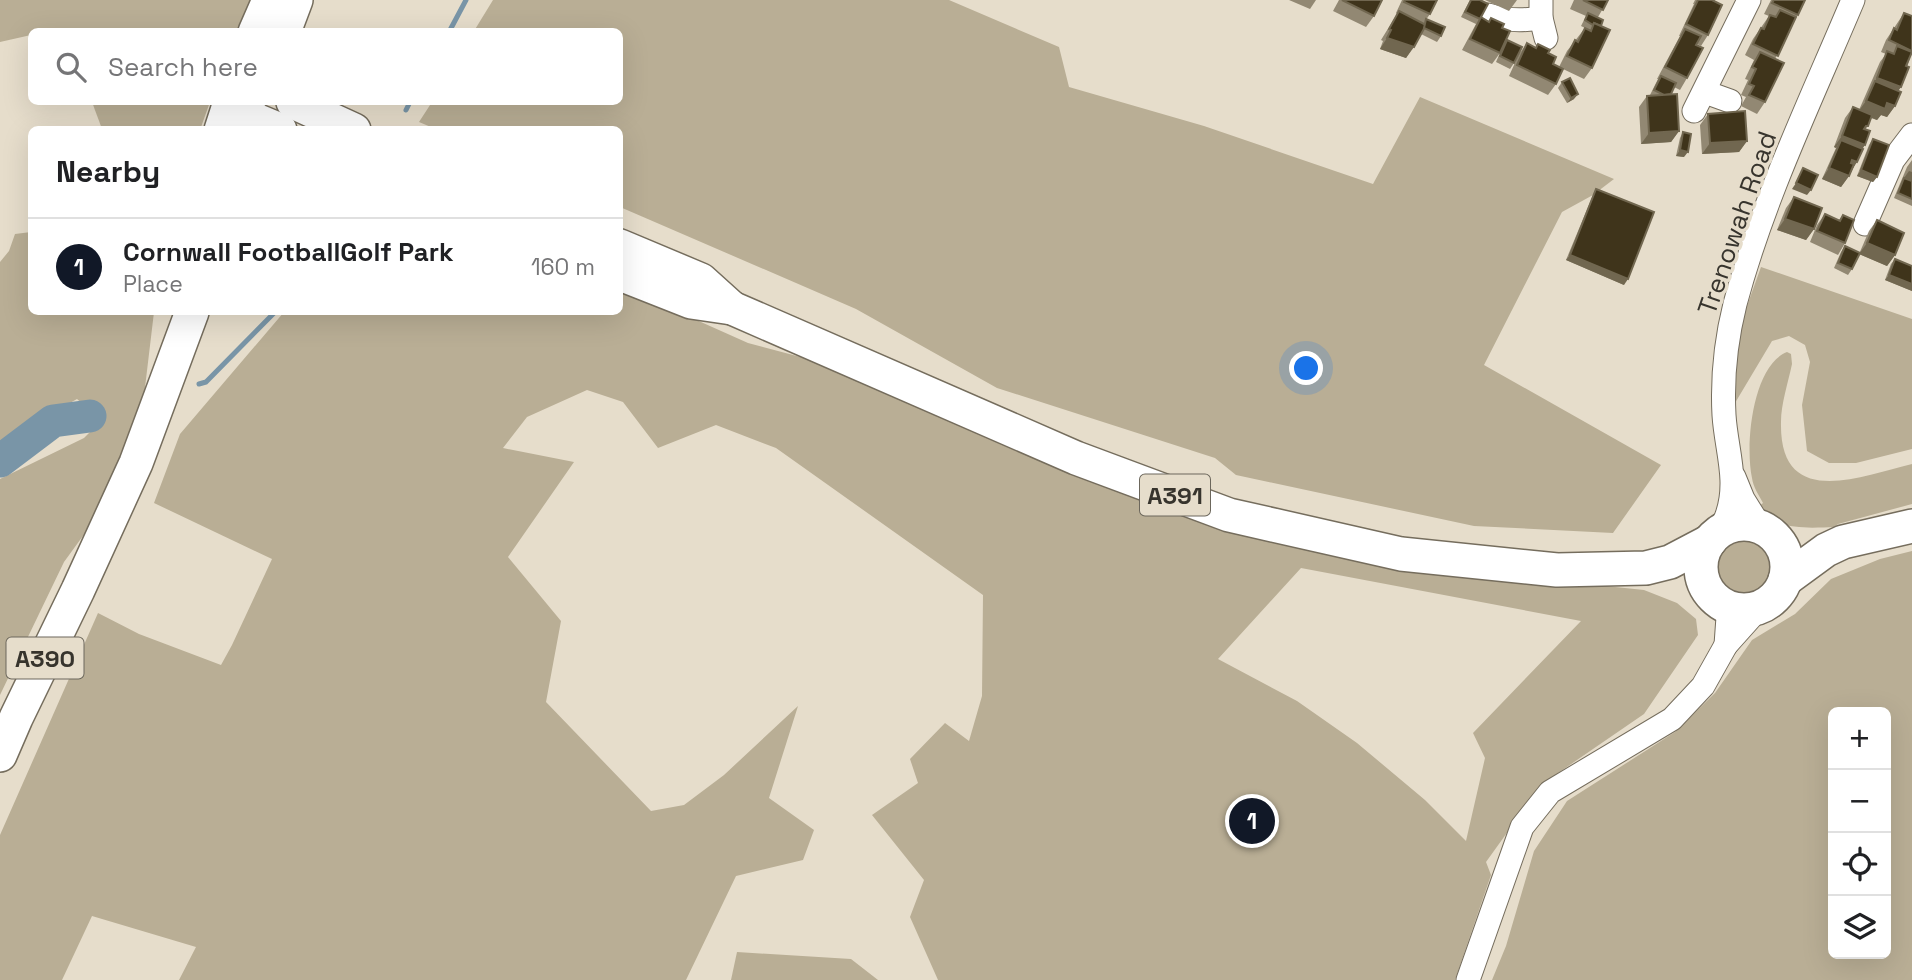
<!DOCTYPE html>
<html lang="en">
<head>
<meta charset="utf-8">
<style>
	:root { --surface:#fff; --page:#f6f6f6; --text:#202124; --muted:#757577; --line:#e0e0e0; --accent:#111827 }
	body { margin:0; font-family:"Space Grotesk",sans-serif; background:var(--page); color:var(--text) }
	.controls { position:absolute; right:21px; bottom:21px; display:grid; overflow:hidden; border-radius:10px; box-shadow:0 7px 28px #0002 }
	.controls button { width:63px; height:63px; display:grid; place-items:center; padding:0; border:0; border-bottom:2px solid var(--line); background:var(--surface); color:var(--text); font:35px sans-serif }
	.you { position:absolute; left:1307px; top:369px; width:24px; height:24px; margin:-18px; border:5px solid #fff; border-radius:50%; background:#1a73e8; box-shadow:0 0 0 10px #1a73e833 }
	.badge { display:grid; place-items:center; width:46px; height:46px; border-radius:50%; background:var(--accent); color:#fff; font-size:23px; font-weight:700 }
	.pin { position:absolute; translate:-50% -50%; border:4px solid #fff; box-shadow:0 2px 7px #0006 }
	.list { margin:0; padding:0; list-style:none }
	h2 { display:flex; justify-content:space-between; align-items:center; height:91px; margin:0; padding:0 28px; font-size:30px }
	h2 small { font-size:23px; font-weight:400; color:var(--muted) }
	.list li { display:grid; grid-template-columns:46px 1fr auto; gap:21px; align-items:center; box-sizing:border-box; height:98px; padding:0 28px; border-top:2px solid var(--line) }
	.list b { display:block; font-size:26px; white-space:nowrap }
	.list p { margin:0; font-size:23px; white-space:nowrap; color:var(--muted) }
	.list em { font-size:23px; font-style:normal; color:var(--muted) }
	.icon { flex:none; width:38px; height:38px; fill:none; stroke:currentColor; stroke-width:2; stroke-linecap:round; stroke-linejoin:round }
	.map { position:relative; flex:none; width:1912px; height:980px; overflow:hidden }
	.search { position:absolute; background:var(--surface); box-shadow:0 7px 28px #0002; left:28px; top:28px; width:595px; height:77px; display:flex; align-items:center; gap:18px; box-sizing:border-box; padding:0 24px; border-radius:10px; color:var(--muted); font-size:26px }
	.panel { position:absolute; background:var(--surface); box-shadow:0 7px 28px #0002; left:28px; top:126px; width:595px; height:189px; border-radius:10px }
	.map>svg:first-child { display:block }
	.green { fill:#b9ae95; fill-rule:evenodd }
	.lines { fill:none; stroke-linecap:round; stroke-linejoin:round }
	.stream { stroke:#7995a7; stroke-width:5 }
	.river { stroke:#7995a7; stroke-width:33 }
	.minor-casing { stroke:#756d5d; stroke-width:25 }
	.highway-casing { stroke:#756d5d; stroke-width:36 }
	.minor { stroke:#fff; stroke-width:23 }
	.highway { stroke:#fff; stroke-width:33 }
	.wall { fill:#928873 }
	.shaded-wall { fill:#716750 }
	.building { fill:#3f341b; stroke:#716750; stroke-width:2 }
	.labels { text-anchor:middle; dominant-baseline:central; stroke-width:7; stroke-linejoin:round; paint-order:stroke }
	.shield { fill:#e6ddcb; stroke:#6c675c; stroke-width:2 }
	.shield-label { font-size:24px; font-weight:bold; fill:#37342d }
	.street-label { font-size:26px; fill:#37342d; stroke:#e6ddcb }
</style>
</head>
<body>
<div class="map">
<svg width="1912" height="980" viewBox="0 0 1912 980">
	<rect width="100%" height="100%" fill="#e6ddcb"/>
	<g class="green">
		<path d="M0,0h257l-16,31 -175,1 -2,-4 -16,3 -16,1 -1,3 -31,7z"/>
		<path d="M493,0h456l110,47 10,40 135,39 169,58 47,-87 194,82 -21,16 -31,17 -78,153 177,100 -48,68 -139,-7 -238,-51 -21,-17 -218,-70 -141,-79 -236,-102v-77h-182l-19,-8 13,-20h188v-70l-146,-1z"/>
		<path d="M92,102h118l-10,28 -98,-1z"/>
		<path d="M31,232l1,80h122l-18,151 -72,99 -64,133v-216l84,-41 20,-20 -5,-13h-15l-7,-6 -77,43v-180l9,-11 6,-17z"/>
		<path d="M1761,267l151,52v130l-56,14h-27l-22,-12 -5,-46 8,-43 -5,-17 -16,-9 -17,5 -37,62 -3,-29 11,-57z"/>
		<path d="M620,292l16,1 112,50 75,20 589,203 232,24 33,13 19,16 2,16 -54,79 -102,70 -56,78 5,13 -36,105h-517l-28,-63 14,-37 -52,-65 46,-32 -8,-24 35,-36 24,18 13,-45 1,-101 -207,-147 -60,-23 -58,23 -35,-46 -36,-12 -60,27 -24,31 71,14 -66,95 53,64 -15,81 105,109 33,-6 40,-30 74,-69 -29,92 45,32 -11,30 -67,16 -50,104h-507l17,-33 -104,-31 -30,64h-62v-145l98,-222 41,21 82,31 11,-20 40,-86 -118,-56 26,-69 104,-122h336zM1301,568l280,53 -108,112 12,25 -19,83 -41,-41 -68,-57 -60,-42 -79,-42z"/>
		<path d="M1787,352l4,2 1,10c-4,19 -11,40 -11,58 -2,88 78,55 131,42v40l-74,20 -4,3c-25,1 -60,4 -76,-20l5,-4c-4,-8 -10,-16 -11,-25 -7,-32 0,-112 35,-126z"/>
		<circle cx="1746" cy="566" r="29"/>
		<path d="M1912,551v429h-420l14,-34 28,-95 33,-50 108,-69 40,-39 37,-53 43,-26 36,-35 49,-20zM1833,712h53v242h-53z"/>
		<path d="M737,952l114,7 27,21h-147z"/>
	</g>
	<g class="lines">
		<g class="stream">
			<path d="M449,32l17,-32"/>
			<path d="M406,110l4,-8"/>
			<path d="M199,384l7,-2 69,-70"/>
		</g>
		<path class="river" d="M0,461l53,-40 37,-5"/>
		<defs>
			<g id="minor">
				<path d="M1541,0v18l5,20"/>
				<path d="M1488,15c18,6 34,6 53,3"/>
				<path d="M1705,92l25,9"/>
				<path d="M1694,111l55,-111"/>
				<path d="M1865,224l28,-64 19,-25"/>
				<path d="M1734,477l9,22 18,29"/>
				<path d="M1717,534c3,-6 8,-12 10,-19 12,-34 -1,-66 -3,-100 -2,-37 2,-75 11,-111 28,-105 76,-204 118,-304"/>
				<path d="M1724,606l4,11 -2,28"/>
				<path d="M1468,980l54,-153 28,-35 122,-73 31,-33 23,-41 34,-38"/>
			</g>
			<g id="highway">
				<path d="M255,32l14,-32"/>
				<path d="M284,32l12,-32"/>
				<path d="M238,102l18,18 24,10"/>
				<path d="M293,102l61,28"/>
				<path d="M221,130l9,-28"/>
				<path d="M620,246l81,34 31,28"/>
				<path d="M620,274l71,28 41,6 344,150 153,57 172,39 156,16 89,-2 24,-6 40,-21"/>
				<circle cx="1744" cy="567" r="43"/>
				<path d="M1785,580l41,-30 17,-8 69,-16"/>
				<path d="M0,755l16,-37 62,-128 58,-127 56,-151"/>
			</g>
		</defs>
		<use href="#minor" class="minor-casing"/>
		<use href="#highway" class="highway-casing"/>
		<use href="#minor" class="minor"/>
		<use href="#highway" class="highway"/>
	</g>
	<g class="wall">
		<path d="M1289,0h27l-6,9z"/>
		<path d="M1339,0h43l-8,16 -8,11 -33,-16z"/>
		<path d="M1402,0h35l-7,14 -7,10 3,-5 15,17 -4,6 -16,-8 -15,24 -26,-9 3,-8 -2,-1 16,-26 -1,-1z"/>
		<path d="M1470,0h10l1,17 8,4 2,-3 11,10 -2,25 -8,11 -30,-14 14,-26 -15,-7z"/>
		<path d="M1485,0h32l-8,11z"/>
		<path d="M1574,0h34l-10,17 3,9 -9,42 -8,11 -21,-10 -7,15 -8,11 -39,-19 10,-22 8,-11 21,10 5,11 6,3 8,-16 18,-23 -4,-2 5,-10 -16,-7z"/>
		<path d="M1695,0h20l-7,35 -7,11 -4,-2 -10,34 -7,12 -6,-3 -3,7 8,37 -8,11 -30,2 -2,-37 8,-11 3,-1 8,-16h-1l23,-43h-1l15,-32h-1z"/>
		<path d="M1771,0h34l-30,59 -10,43 -8,12 -16,-8 5,-9 -5,-2 7,-15 -3,-1 9,-19 -9,-5 8,-16 16,-23 -5,-2z"/>
		<path d="M1904,13l8,38 -11,36 -3,4 -3,15 -8,11 -6,-2 -4,5 -6,-2 -5,11 -3,20 -14,27 -8,11 -19,-8 14,-31 -2,-1 11,-29 8,-11 6,3 21,-48 6,-8 -5,-2 5,-12z"/>
		<path d="M1507,40l7,23 -4,6 -14,-7 7,-16z"/>
		<path d="M1562,82l12,17 -7,4 -9,-15z"/>
		<path d="M1708,114l39,27 -8,11 -37,2 -2,-29z"/>
		<path d="M1683,132l1,25 -8,-1 4,-18z"/>
		<path d="M1873,139l4,38 -4,5 -16,-6 12,-31z"/>
		<path d="M1912,160v46l-18,-8 13,-31z"/>
		<path d="M1596,189l28,96 -58,-25 27,-65z"/>
		<path d="M1794,197l20,32 -8,11 -29,-10 9,-22z"/>
		<path d="M1825,214l14,6 4,-5 2,28 -7,12 -28,-13 7,-17z"/>
		<path d="M1877,220l13,7 5,28 -8,11 -28,-12 10,-23z"/>
		<path d="M1845,246l7,23 -4,6 -14,-7 7,-16z"/>
		<path d="M1895,259l17,7v25l-27,-11 6,-16z"/>
	</g>
	<g class="shaded-wall">
		<path d="M1387,38l27,9 -8,11 -26,-9z"/>
		<path d="M1877,78l24,9 -8,11 -18,-17 -6,8z"/>
		<path d="M1578,94l-4,5 -7,4 4,-5z"/>
		<path d="M1866,101l21,2 8,3 -8,11 -6,-2 -4,5 -19,-8z"/>
		<path d="M1679,131l-8,11 -30,2 8,-11z"/>
		<path d="M1842,136l23,9 -8,11 -16,-16 -5,8 -2,-1z"/>
		<path d="M1747,141l-8,11 -37,2 8,-11z"/>
		<path d="M1680,150l8,2 -4,5 -8,-1z"/>
		<path d="M1852,160l5,2 -7,11 -6,-2z"/>
		<path d="M1829,168l20,8 -8,11 -19,-8z"/>
		<path d="M1861,170l16,7 -4,5 -16,-6z"/>
		<path d="M1909,171l3,1v15l-8,-9z"/>
		<path d="M1796,183l15,7 -4,5 -15,-6z"/>
		<path d="M1785,219l29,10 -8,11 -29,-10z"/>
		<path d="M1867,243l28,12 -8,11 -28,-12z"/>
		<path d="M1570,255l58,24 -4,6 -58,-25z"/>
		<path d="M1889,275l23,9v7l-27,-11z"/>
	</g>
	<g class="building">
		<path d="M1342,0h40l-8,16z"/>
		<path d="M1405,0h32l-7,14 -26,-12z"/>
		<path d="M1471,0h9l8,4 -8,15 -15,-7z"/>
		<path d="M1583,0h25l-5,10z"/>
		<path d="M1698,0h14l10,5 -14,30 -22,-11z"/>
		<path d="M1774,0h31l-7,15 -26,-12z"/>
		<path d="M1780,10l16,7 -18,39 -25,-12 8,-16 3,1 6,-14 6,2z"/>
		<path d="M1399,11l27,14 -12,22 -27,-9 4,-8 -2,-1z"/>
		<path d="M1588,13l15,7 -2,6 -7,-3 -1,2 -8,-5z"/>
		<path d="M1904,13l8,3v35l-23,-11 5,-12 3,2z"/>
		<path d="M1481,17l8,5 2,-4 13,6 -2,4 8,3 -10,22 -30,-14z"/>
		<path d="M1426,19l19,8 -4,9 -17,-8z"/>
		<path d="M1594,23l16,7 -18,38 -25,-12 8,-16 3,2 7,-14 6,3z"/>
		<path d="M1685,29l16,7 -5,9 7,3 -16,30 -22,-11z"/>
		<path d="M1507,40l15,7 -8,16 -14,-7z"/>
		<path d="M1527,43l9,5 2,-4 12,6 -2,3 8,4 -3,7 10,5 -7,15 -39,-19z"/>
		<path d="M1897,46l15,6 -6,14 3,1 -8,20 -24,-9 10,-27 7,3z"/>
		<path d="M1760,52l24,11 -19,39 -16,-7 5,-9 -5,-2 7,-15 -4,-2z"/>
		<path d="M1661,76l15,7 -5,11 -7,1 -10,-5z"/>
		<path d="M1570,78l8,16 -7,4 -9,-16z"/>
		<path d="M1875,81l26,11 -6,14 -8,-3 -2,6 -19,-8z"/>
		<path d="M1677,94l2,37 -30,2 -2,-37z"/>
		<path d="M1853,107l19,8 -4,11h-2l-2,3 6,2 -5,14 -23,-9z"/>
		<path d="M1745,111l2,30 -37,2 -2,-29z"/>
		<path d="M1683,132l8,2 -3,18 -8,-2z"/>
		<path d="M1873,139l16,6 -12,32 -16,-7z"/>
		<path d="M1841,140l22,9 -6,13 -5,-2 -1,3 3,1 -5,12 -20,-8z"/>
		<path d="M1803,168l15,7 -7,15 -15,-7z"/>
		<path d="M1904,178l8,3v18l-14,-6z"/>
		<path d="M1596,189l58,23 -26,67 -58,-24z"/>
		<path d="M1794,197l28,11 -8,21 -29,-10z"/>
		<path d="M1825,214l15,7 3,-6 11,5 -9,23 -28,-12z"/>
		<path d="M1877,220l27,13 -9,22 -28,-12z"/>
		<path d="M1845,246l15,7 -8,16 -14,-6z"/>
		<path d="M1895,259l17,7v18l-23,-9z"/>
	</g>
	<g class="labels">
		<g class="shield">
			<rect x="1140" y="474.5" width="70" height="41" rx="5"/>
			<rect x="6.5" y="637.5" width="77" height="41" rx="5"/>
		</g>
		<g class="shield-label">
			<text x="1175" y="495">A391</text>
			<text x="45" y="658">A390</text>
		</g>
		<g class="street-label">
			<text transform="translate(1737 223) rotate(-71)">Trenowah Road</text>
		</g>
	</g>
</svg>
<div class="controls">
<button>+</button>
<button>−</button>
<button><svg class="icon" aria-label="locate" viewBox="0 0 24 24"><circle cx="12" cy="12" r="6"/><path d="M12 2v4M12 18v4M2 12h4M18 12h4"/></svg></button>
<button><svg class="icon" aria-label="layers" viewBox="0 0 24 24"><path d="M12 4l9 5-9 5-9-5zM3 14l9 5 9-5"/></svg></button>
</div>
<div class="you"></div>
<div class="pin badge" style="left:1252px;top:821px">1</div>
<div class="search"><svg class="icon" aria-label="search" viewBox="0 0 24 24"><circle cx="10" cy="10" r="6"/><path d="M15 15l6 6"/></svg>Search here</div>
<section class="panel">
<h2>Nearby<small></small></h2>
<ul class="list">
<li><span class="badge">1</span><div><b>Cornwall FootballGolf Park</b><p>Place</p></div><em>160 m</em></li>
</ul>
</section>
</div>
</body>
</html>
